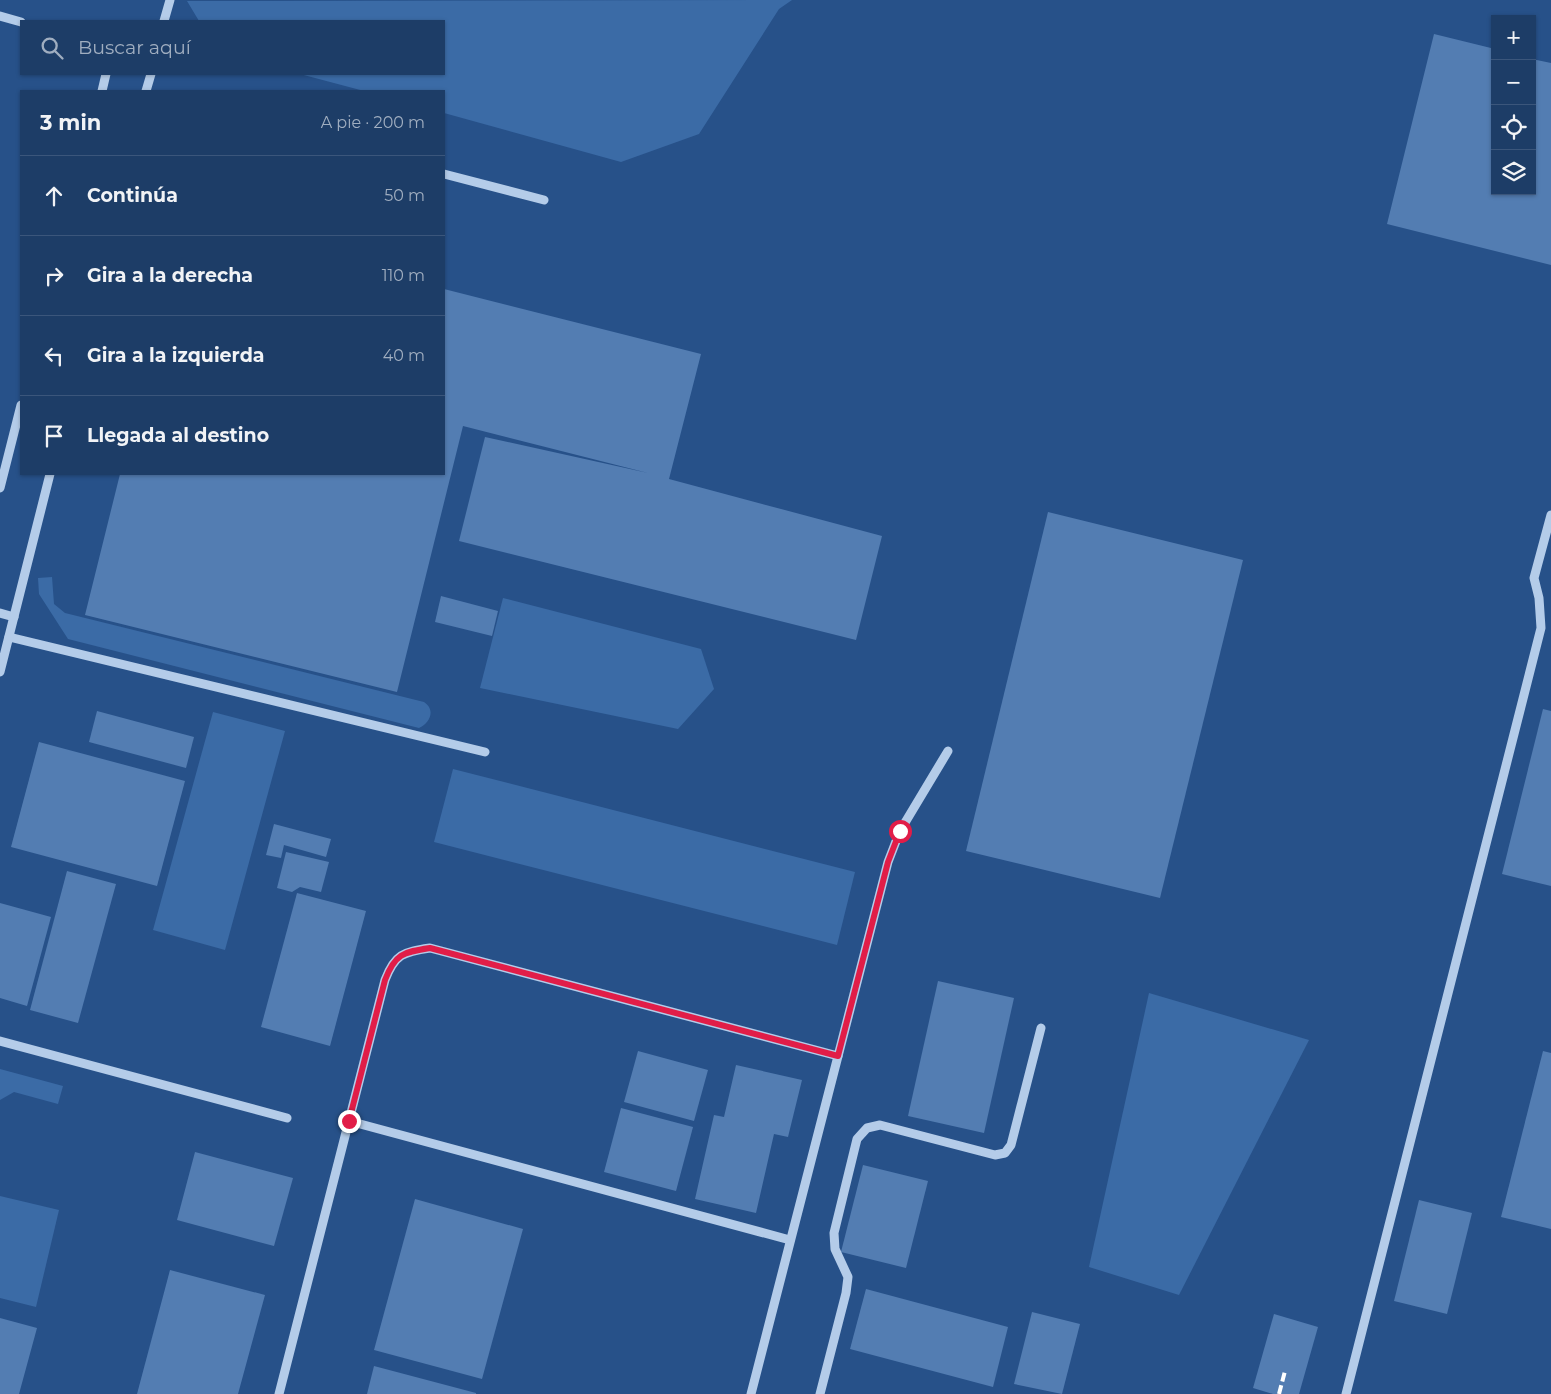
<!DOCTYPE html>
<html lang="es">
<head>
<meta charset="utf-8">
<style>
	:root { --surface:#1d3d67; --page:#2a4870; --text:#f1f3f6; --muted:#a0aec0; --line:#3b567b }
	body { margin:0; font-family:Montserrat,sans-serif; background:var(--page); color:var(--text) }
	.controls { position:absolute; right:15px; top:15px; display:grid; overflow:hidden; border-radius:0px; box-shadow:0 1px 4px #0004 }
	.controls button { width:45px; height:45px; display:grid; place-items:center; padding:0; border:0; border-bottom:1px solid var(--line); background:var(--surface); color:var(--text); font:25px sans-serif }
	.stop { position:absolute; width:15px; height:15px; margin:-11px; border:4px solid #e11d48; border-radius:50%; background:#fff }
	.stop.end { background:#e11d48; border-color:#fff; box-shadow:0 1px 5px #0008 }
	.list { margin:0; padding:0; list-style:none }
	h2 { display:flex; justify-content:space-between; align-items:center; height:65px; margin:0; padding:0 20px; font-size:21px }
	h2 small { font-size:16px; font-weight:400; color:var(--muted) }
	.list li { display:grid; grid-template-columns:32px 1fr auto; gap:15px; align-items:center; box-sizing:border-box; height:80px; padding:0 20px; border-top:1px solid var(--line) }
	.list b { display:block; font-size:19px; white-space:nowrap }
	.list em { font-size:16px; font-style:normal; color:var(--muted) }
	.icon { flex:none; width:28px; height:28px; fill:none; stroke:currentColor; stroke-width:2; stroke-linecap:round; stroke-linejoin:round }
	.map { position:relative; flex:none; width:1551px; height:1394px; overflow:hidden }
	.search { position:absolute; background:var(--surface); box-shadow:0 1px 4px #0004; left:20px; top:20px; width:425px; height:55px; display:flex; align-items:center; gap:12px; box-sizing:border-box; padding:0 18px; border-radius:0px; color:var(--muted); font-size:19px }
	.panel { position:absolute; background:var(--surface); box-shadow:0 1px 4px #0004; left:20px; top:90px; width:425px; height:385px; border-radius:0px }
	.map>svg:first-child { display:block }
	.green { fill:#3b6ba6 }
	.building { fill:#537db2 }
	.lines { fill:none; stroke-linecap:round; stroke-linejoin:round }
	.minor { stroke:#b4cce9; stroke-width:9 }
	.rail { stroke:#fff; stroke-width:4; stroke-dasharray:9 4; stroke-linecap:butt }
	.route { stroke:#e11d48; stroke-width:6 }
</style>
</head>
<body>
<div class="map">
<svg width="1551" height="1394" viewBox="0 0 1551 1394">
	<rect width="100%" height="100%" fill="#275189"/>
	<g class="green">
		<path d="M792,0l-13,9 -80,125 -78,28 -177,-49v-22h-80l-64,-17h144v-53h-245l-12,-20z"/>
		<path d="M52,577l2,27 11,9 359,89c12,8 6,21 -5,26l-351,-89 -29,-45 -1,-16z"/>
		<path d="M503,598l198,51 13,40 -36,40 -198,-41z"/>
		<path d="M213,712l72,19 -60,219 -72,-20z"/>
		<path d="M453,769l402,103 -18,73 -403,-103z"/>
		<path d="M1149,993l160,47 -130,255 -90,-28z"/>
		<path d="M0,1069l63,17 -5,18 -44,-12 -14,8z"/>
		<path d="M0,1196l59,14 -23,97 -36,-9z"/>
	</g>
	<g class="building">
		<path d="M1434,34l61,15v142h37v-132l19,4v202l-164,-41z"/>
		<path d="M444,289l257,65 -32,125 213,57 -26,104 -397,-99 26,-104 163,36 -185,-47 -66,266 -312,-77 35,-141h324z"/>
		<path d="M1048,512l195,48 -83,338 -194,-47z"/>
		<path d="M441,596l57,15 -6,25 -57,-14z"/>
		<path d="M1543,709l8,2v175l-49,-12z"/>
		<path d="M97,711l97,26 -8,31 -97,-26z"/>
		<path d="M39,742l146,39 -28,105 -146,-39z"/>
		<path d="M274,824l57,15 -5,18 -42,-12 -3,13 -15,-3z"/>
		<path d="M286,852l43,10 -8,30 -21,-5 -8,5 -15,-4z"/>
		<path d="M67,871l49,13 -38,139 -48,-13z"/>
		<path d="M297,893l69,18 -36,135 -69,-19z"/>
		<path d="M0,903l51,14 -24,89 -27,-8z"/>
		<path d="M938,981l76,17 -30,135 -76,-17z"/>
		<path d="M638,1051l70,19 -14,51 -70,-19z"/>
		<path d="M1543,1051l8,2v176l-50,-12z"/>
		<path d="M736,1065l66,15 -14,57 -14,-3 -18,79 -61,-14 19,-84 10,2z"/>
		<path d="M621,1108l72,19 -17,64 -72,-19z"/>
		<path d="M195,1152l98,26 -19,68 -97,-26z"/>
		<path d="M863,1165l65,16 -22,87 -65,-16z"/>
		<path d="M415,1199l108,30 -41,150 -108,-29z"/>
		<path d="M1419,1200l53,13 -25,101 -53,-13z"/>
		<path d="M170,1270l95,25 -27,99h-101z"/>
		<path d="M866,1289l142,38 -15,60 -143,-38z"/>
		<path d="M1032,1312l48,12 -18,70 -48,-10z"/>
		<path d="M1274,1314l44,13 -19,67h-26l-20,-6z"/>
		<path d="M0,1318l37,10 -18,66h-19z"/>
		<path d="M374,1366l102,27v1h-109z"/>
	</g>
	<g class="lines">
		<g class="minor">
			<path d="M0,16l21,6"/>
			<path d="M164,21l6,-21"/>
			<path d="M102,91l4,-17"/>
			<path d="M146,91l5,-17"/>
			<path d="M444,174l100,26"/>
			<path d="M0,488l21,-83"/>
			<path d="M0,613l14,4"/>
			<path d="M9,637l476,115"/>
			<path d="M0,672l50,-198"/>
			<path d="M0,1041l287,77"/>
			<path d="M349,1121l441,119"/>
			<path d="M279,1394l106,-414c10,-26 18,-28 45,-32l408,108"/>
			<path d="M751,1394l137,-532 12,-31 48,-80"/>
			<path d="M820,1394l26,-101 2,-16 -13,-28 -1,-16 23,-94 10,-11 13,-3 115,30 10,-2 6,-8 30,-117"/>
			<path d="M1346,1394l195,-766 -2,-30 -5,-20 17,-63"/>
		</g>
		<path class="rail" d="M1279,1394l6,-23"/>
	</g>
	<g class="lines">
		<path class="route" d="M349,1121l36,-141c10,-26 18,-28 45,-32l408,108 50,-194 12,-31"/>
	</g>
</svg>
<div class="controls">
<button>+</button>
<button>−</button>
<button><svg class="icon" aria-label="locate" viewBox="0 0 24 24"><circle cx="12" cy="12" r="6"/><path d="M12 2v4M12 18v4M2 12h4M18 12h4"/></svg></button>
<button><svg class="icon" aria-label="layers" viewBox="0 0 24 24"><path d="M12 4l9 5-9 5-9-5zM3 14l9 5 9-5"/></svg></button>
</div>
<div class="stop" style="left:900px;top:831px"></div>
<div class="stop end" style="left:349px;top:1121px"></div>
<div class="search"><svg class="icon" aria-label="search" viewBox="0 0 24 24"><circle cx="10" cy="10" r="6"/><path d="M15 15l6 6"/></svg>Buscar aquí</div>
<section class="panel">
<h2>3 min<small>A pie · 200 m</small></h2>
<ul class="list">
<li><svg class="icon" aria-label="ahead" viewBox="0 0 24 24"><path d="M12 20V5M6 11l6-6 6 6"/></svg><div><b>Continúa</b></div><em>50 m</em></li>
<li><svg class="icon" aria-label="right" viewBox="0 0 24 24"><path d="M7 20v-9h11M14 6l5 5-5 5"/></svg><div><b>Gira a la derecha</b></div><em>110 m</em></li>
<li><svg class="icon" aria-label="left" viewBox="0 0 24 24"><path d="M17 20v-9H6M10 6l-5 5 5 5"/></svg><div><b>Gira a la izquierda</b></div><em>40 m</em></li>
<li><svg class="icon" aria-label="arrive" viewBox="0 0 24 24"><path d="M6 21V4h12l-3 4 3 4H6"/></svg><div><b>Llegada al destino</b></div></li>
</ul>
</section>
</div>
</body>
</html>
